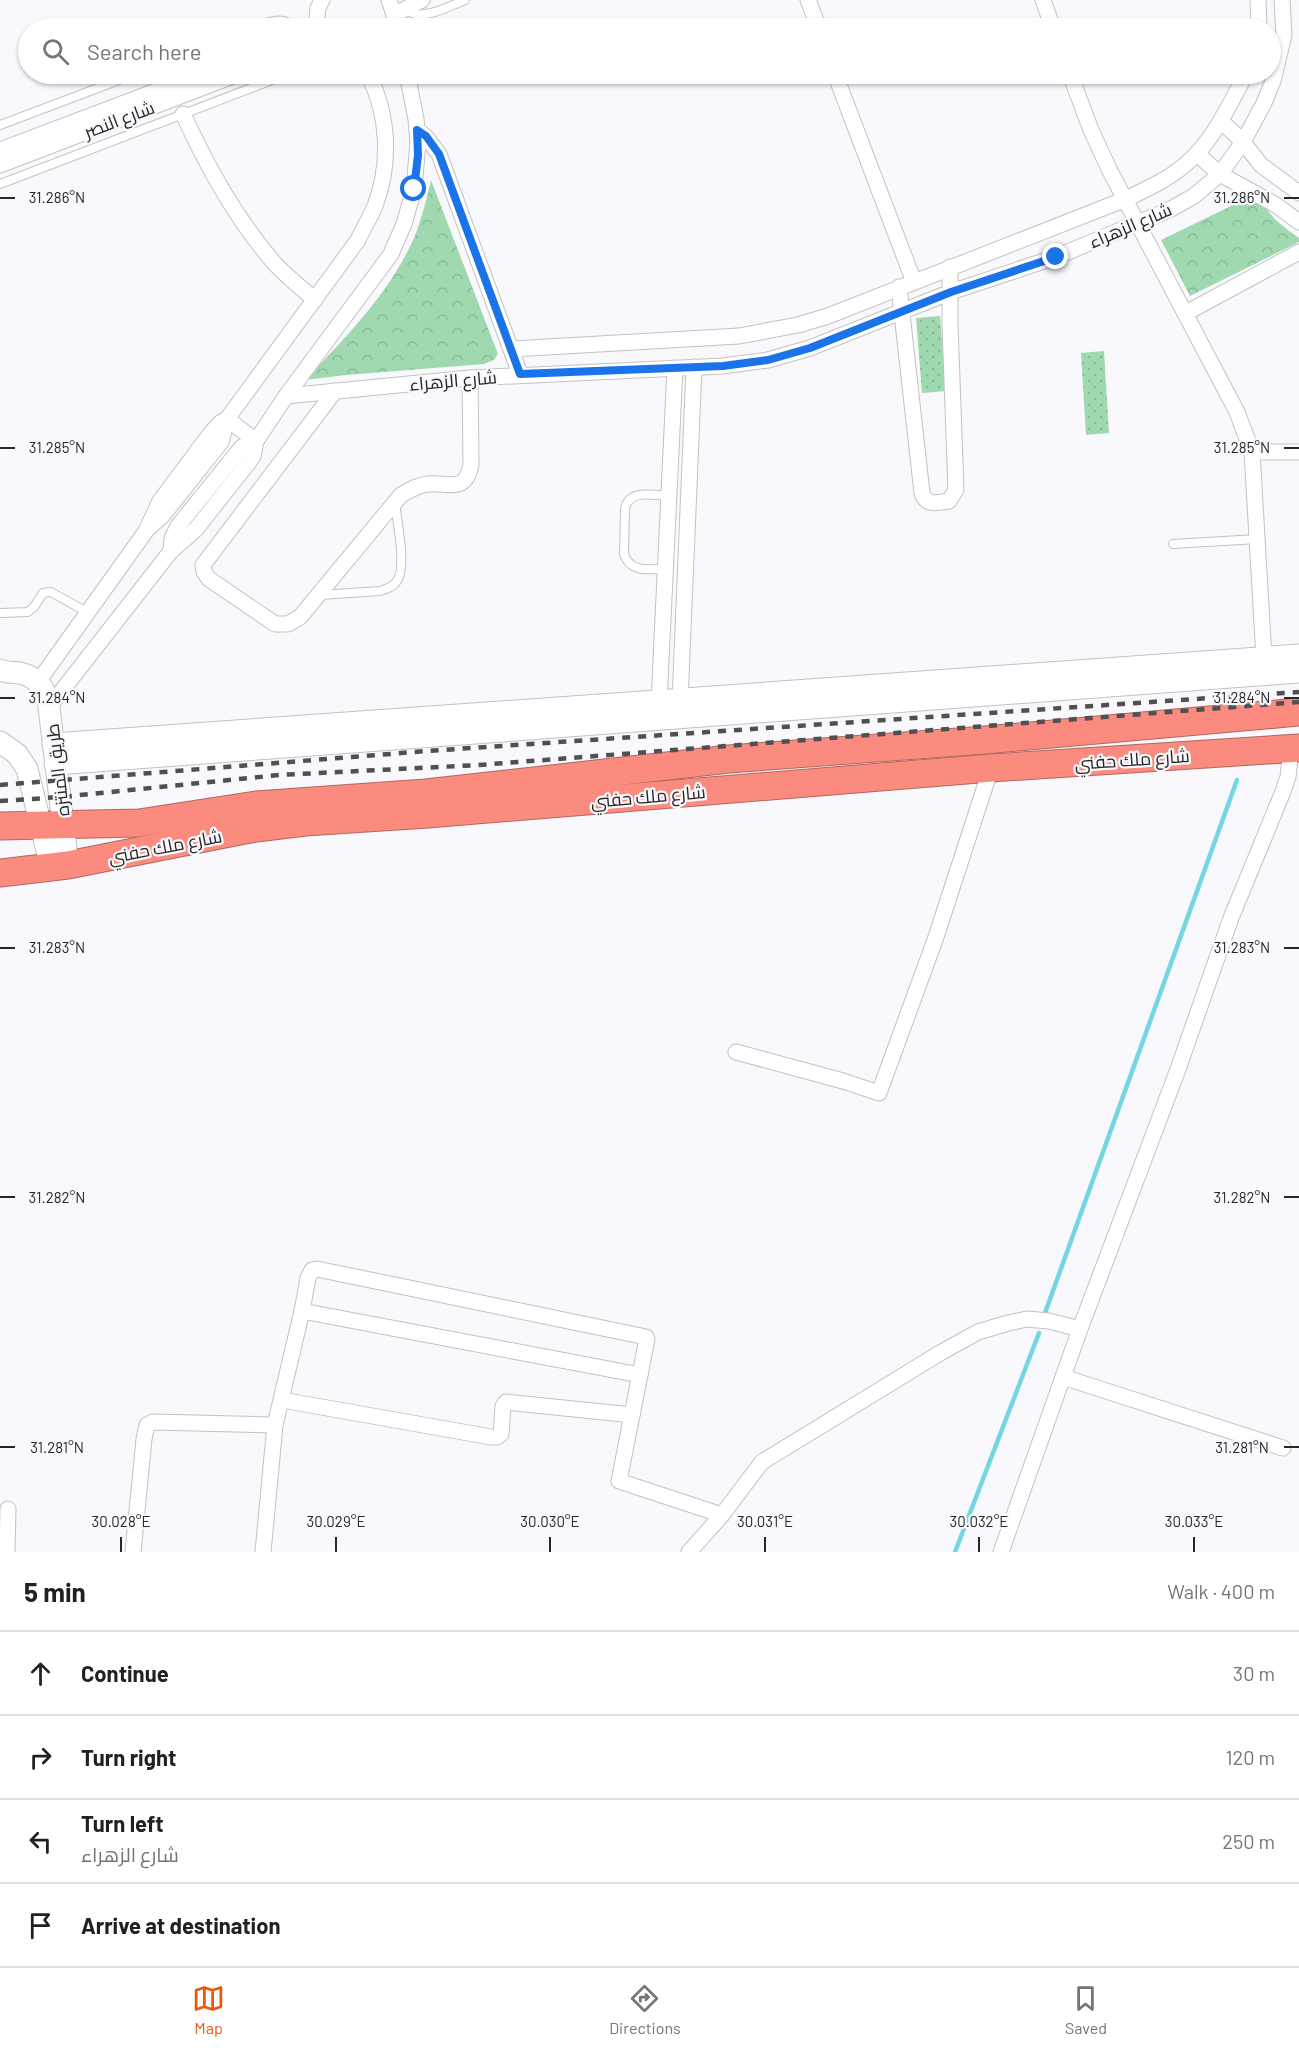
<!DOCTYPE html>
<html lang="en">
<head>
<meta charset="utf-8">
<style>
	:root { --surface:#fff; --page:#f6f6f6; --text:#202124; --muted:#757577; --line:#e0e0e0; --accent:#ea580c }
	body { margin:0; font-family:Barlow,Cairo,sans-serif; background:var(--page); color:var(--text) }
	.stop { position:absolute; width:18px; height:18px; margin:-14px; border:4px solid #1a73e8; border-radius:50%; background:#fff }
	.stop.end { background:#1a73e8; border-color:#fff; box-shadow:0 2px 6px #0008 }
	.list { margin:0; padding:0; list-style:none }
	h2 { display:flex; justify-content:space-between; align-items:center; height:78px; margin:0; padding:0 24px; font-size:26px }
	h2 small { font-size:20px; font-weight:400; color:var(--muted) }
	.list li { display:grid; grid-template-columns:39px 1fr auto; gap:18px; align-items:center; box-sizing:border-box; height:84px; padding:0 24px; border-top:2px solid var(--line) }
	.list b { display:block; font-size:22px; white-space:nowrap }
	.list p { margin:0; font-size:20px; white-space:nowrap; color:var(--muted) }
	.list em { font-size:20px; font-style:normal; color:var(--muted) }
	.icon { flex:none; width:33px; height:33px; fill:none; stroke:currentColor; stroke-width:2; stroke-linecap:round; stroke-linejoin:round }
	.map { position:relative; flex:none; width:1299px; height:1552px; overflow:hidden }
	.search { position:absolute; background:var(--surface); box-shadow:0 2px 4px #0004; left:18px; right:18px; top:18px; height:66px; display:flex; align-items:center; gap:15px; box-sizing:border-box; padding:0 21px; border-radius:33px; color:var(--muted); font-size:22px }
	.sheet { height:414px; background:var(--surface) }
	nav { display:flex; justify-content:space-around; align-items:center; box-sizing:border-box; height:84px; border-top:2px solid var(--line); background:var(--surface); font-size:16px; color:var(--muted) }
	nav a { display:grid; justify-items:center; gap:3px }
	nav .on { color:var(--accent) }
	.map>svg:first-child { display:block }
	.grass { fill:url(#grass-dots) }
	.park { fill:url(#park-crowns) }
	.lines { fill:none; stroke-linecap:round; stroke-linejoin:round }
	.stream { stroke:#75d6e3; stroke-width:4.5 }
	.lane-casing { stroke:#c2c2c6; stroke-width:10 }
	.street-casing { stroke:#c2c2c6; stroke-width:17 }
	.secondary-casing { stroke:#c2c2c6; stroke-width:23 }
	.highway-casing { stroke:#b06860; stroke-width:29 }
	.lane { stroke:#fff; stroke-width:8 }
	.street { stroke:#fff; stroke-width:15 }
	.secondary { stroke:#fff; stroke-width:21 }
	.highway { stroke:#fa8b7e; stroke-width:27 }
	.rail { stroke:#505052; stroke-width:4.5; stroke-dasharray:8 8; stroke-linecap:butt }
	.route { stroke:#1a73e8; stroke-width:8 }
	.ticks { fill:none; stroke:#272728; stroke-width:2 }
	.labels { text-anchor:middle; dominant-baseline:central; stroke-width:4.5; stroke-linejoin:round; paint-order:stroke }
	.street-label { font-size:18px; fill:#272728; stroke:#f9f9fd }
	.ticks-label { font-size:15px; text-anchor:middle; fill:#272728; stroke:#f9f9fd; stroke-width:4.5; stroke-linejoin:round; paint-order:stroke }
</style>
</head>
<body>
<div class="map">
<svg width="1299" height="1552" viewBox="0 0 1299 1552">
	<defs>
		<pattern id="grass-dots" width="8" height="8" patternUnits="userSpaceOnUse" patternTransform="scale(1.5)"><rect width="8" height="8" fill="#a0d9af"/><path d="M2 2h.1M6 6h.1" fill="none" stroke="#8aba97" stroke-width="1.8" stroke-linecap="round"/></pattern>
		<pattern id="park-crowns" width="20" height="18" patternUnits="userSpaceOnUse" patternTransform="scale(1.5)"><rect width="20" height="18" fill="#a0d9af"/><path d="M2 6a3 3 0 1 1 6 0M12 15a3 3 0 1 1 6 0" fill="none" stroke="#8aba97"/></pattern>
	</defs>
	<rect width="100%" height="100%" fill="#f9f9fd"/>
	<g class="grass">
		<path d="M940,316l6,75 -24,2 -6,-75z"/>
		<path d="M1104,351l5,82 -23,2 -5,-82z"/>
	</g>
	<g class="park">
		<path d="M431,180l67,174 -4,6 -10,4 -138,11 -41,5c42,-44 87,-89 111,-147 6,-17 11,-35 15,-53z"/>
		<path d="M1250,201c19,5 16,10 28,21 7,6 14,11 21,16v4l-109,54 -29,-56 78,-38z"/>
	</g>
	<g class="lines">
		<g class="stream">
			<path d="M1045,1313l192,-533"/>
			<path d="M955,1552l84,-219"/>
		</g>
		<defs>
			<g id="lane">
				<path d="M406,9c13,14 44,-3 59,-9"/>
				<path d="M252,28c16,-5 30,-14 43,0"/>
				<path d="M0,125l135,-51"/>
				<path d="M0,184l288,-110"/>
				<path d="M1173,544l84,-5"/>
				<path d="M665,569c-16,0 -35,4 -41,-15l1,-45c4,-20 27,-14 44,-13"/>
				<path d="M320,595l60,-4c7,-2 13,-4 17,-10 10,-14 0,-60 -2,-78"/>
				<path d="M0,613l28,-1 6,-5 9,-14 8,-1 36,20"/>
			</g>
			<g id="street">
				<path d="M389,0l5,15v13"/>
				<path d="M808,0l11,28"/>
				<path d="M1043,0l10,28"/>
				<path d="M1258,0l1,28"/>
				<path d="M394,15l28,-15"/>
				<path d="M316,28l2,-20 4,-8"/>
				<path d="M835,74l79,208"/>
				<path d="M1070,74l21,56 19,41 127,241 15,40 1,17 11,189"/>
				<path d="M183,114c25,54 54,107 94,152 12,12 25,23 38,34"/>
				<path d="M1221,121l22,21 18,23 38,28"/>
				<path d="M417,130l9,7 13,17 81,220"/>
				<path d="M0,150l201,-76"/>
				<path d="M1197,154l23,20 56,31 23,17"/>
				<path d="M0,165l238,-91"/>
				<path d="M899,287l23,206c4,13 15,10 27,8l7,-11 -6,-165v-58"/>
				<path d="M1186,313l113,-61"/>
				<path d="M512,349l227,-13 59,-11 30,-9 298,-117c21,-10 43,-20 61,-36 27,-23 42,-58 59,-89"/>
				<path d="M335,391l-132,174 1,7 5,7 66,45h13l12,-7 101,-122c9,-5 17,-10 27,-11 21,-2 37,10 43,-19l-1,-87"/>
				<path d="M286,396l184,-18 253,-12 45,-6 42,-12 141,-56 105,-35 115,-48 23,-13 26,-22 23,-32 21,-39 9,-22 11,-46 -2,-35"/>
				<path d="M227,419l29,22"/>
				<path d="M1252,452h47"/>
				<path d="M150,527l13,-12 58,-73 6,-23"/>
				<path d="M171,551l1,-13 6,-12 59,-73 5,-6 14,-6"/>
				<path d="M38,682l108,-151 14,-30 50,-67 10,-11 7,-4 131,-179c5,-11 12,-22 17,-34 16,-43 14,-91 -7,-132"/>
				<path d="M680,701l14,-334"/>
				<path d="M659,702l16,-334"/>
				<path d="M50,706l121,-155 25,-22 53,-67 4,-6 3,-15 30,-45 105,-142 13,-30 10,-35 4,-47 -2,-23 -9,-45"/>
				<path d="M736,1052l107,29 36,12 56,-153 56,-172"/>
				<path d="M302,1311l338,64"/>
				<path d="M1063,1377l220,71"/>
				<path d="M282,1400l209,37h6l4,-3 2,-28 3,-4 126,13"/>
				<path d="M7,1552l1,-43"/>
				<path d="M133,1552l11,-113 3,-14 6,-3 122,3"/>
				<path d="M263,1552l12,-127 27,-114 6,-33 4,-8 5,-1 329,68 1,2 -28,142 103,34"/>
				<path d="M689,1552l33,-37 40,-53 178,-109 38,-21 30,-9 19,-4 22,2 31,8"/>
				<path d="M1001,1552l79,-223 97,-257 54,-154 51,-124 6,-17 3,-28"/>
			</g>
			<g id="secondary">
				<path d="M0,670c7,3 13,2 20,3 14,3 23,13 28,26l20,166"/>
				<path d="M0,742l17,12 10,15 24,98"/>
				<path d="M53,744l1246,-89"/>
				<path d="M55,764l1244,-92"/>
			</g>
			<g id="highway">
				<path d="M0,826l139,-3 117,-18 170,-12 303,-34 256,-19 314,-28"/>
				<path d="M0,873l68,-8 182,-36 55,-7 123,-8 563,-46 308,-20"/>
			</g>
		</defs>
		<use href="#lane" class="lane-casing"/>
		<use href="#street" class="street-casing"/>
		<use href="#secondary" class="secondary-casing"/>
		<use href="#highway" class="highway-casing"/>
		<use href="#lane" class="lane"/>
		<use href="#street" class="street"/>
		<use href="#secondary" class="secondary"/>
		<use href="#highway" class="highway"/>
		<g class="rail">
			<path d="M0,785l427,-34 872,-59"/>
			<path d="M0,801l61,-4 218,-22 200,-10 820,-63"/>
		</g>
	</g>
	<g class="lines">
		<path class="route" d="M414,189l4,-34 -1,-25 9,6 13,18 81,220 203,-8 45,-6 42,-12 141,-56 105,-35"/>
	</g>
	<path class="ticks" d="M0,198h15M1284,198h15M0,448h15M1284,448h15M0,698h15M1284,698h15M0,948h15M1284,948h15M0,1197h15M1284,1197h15M0,1447h15M1284,1447h15M121,1537v15M336,1537v15M550,1537v15M765,1537v15M979,1537v15M1194,1537v15"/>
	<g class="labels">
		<g class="street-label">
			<text transform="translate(119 119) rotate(-21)">شارع النصر</text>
			<text transform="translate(1130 225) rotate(-23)">شارع الزهراء</text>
			<text transform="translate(453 380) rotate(-5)">شارع الزهراء</text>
			<text transform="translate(1132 759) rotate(-4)">شارع ملك حفني</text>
			<text transform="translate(57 770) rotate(-97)">طريق المنتزه</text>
			<text transform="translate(648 796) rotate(-5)">شارع ملك حفني</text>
			<text transform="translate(165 846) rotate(-11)">شارع ملك حفني</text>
		</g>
	</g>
	<g class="ticks-label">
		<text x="57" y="203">31.286°N</text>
		<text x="1242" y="203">31.286°N</text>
		<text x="57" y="453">31.285°N</text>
		<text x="1242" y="453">31.285°N</text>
		<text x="57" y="703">31.284°N</text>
		<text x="1242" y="703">31.284°N</text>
		<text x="57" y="953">31.283°N</text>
		<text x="1242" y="953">31.283°N</text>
		<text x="57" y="1203">31.282°N</text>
		<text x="1242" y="1203">31.282°N</text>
		<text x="57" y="1453">31.281°N</text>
		<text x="1242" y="1453">31.281°N</text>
		<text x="121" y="1527">30.028°E</text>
		<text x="336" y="1527">30.029°E</text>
		<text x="550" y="1527">30.030°E</text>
		<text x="765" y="1527">30.031°E</text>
		<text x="979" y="1527">30.032°E</text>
		<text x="1194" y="1527">30.033°E</text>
	</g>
</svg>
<div class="stop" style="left:414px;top:189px"></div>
<div class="stop end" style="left:1056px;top:257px"></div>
<div class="search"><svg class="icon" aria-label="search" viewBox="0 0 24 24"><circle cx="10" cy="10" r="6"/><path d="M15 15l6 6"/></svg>Search here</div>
</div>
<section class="sheet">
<h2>5 min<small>Walk · 400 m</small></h2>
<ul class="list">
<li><svg class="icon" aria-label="ahead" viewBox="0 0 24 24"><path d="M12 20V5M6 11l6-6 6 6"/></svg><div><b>Continue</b></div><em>30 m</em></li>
<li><svg class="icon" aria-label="right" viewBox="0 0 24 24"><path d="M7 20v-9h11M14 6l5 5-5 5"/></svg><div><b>Turn right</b></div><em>120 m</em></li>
<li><svg class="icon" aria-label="left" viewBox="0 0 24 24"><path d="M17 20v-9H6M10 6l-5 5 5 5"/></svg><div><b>Turn left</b><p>شارع الزهراء</p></div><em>250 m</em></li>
<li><svg class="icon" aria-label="arrive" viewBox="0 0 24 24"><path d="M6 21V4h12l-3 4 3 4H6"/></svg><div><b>Arrive at destination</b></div></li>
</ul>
</section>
<nav>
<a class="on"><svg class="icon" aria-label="map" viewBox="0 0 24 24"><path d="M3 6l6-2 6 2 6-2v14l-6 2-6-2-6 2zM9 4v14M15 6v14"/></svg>Map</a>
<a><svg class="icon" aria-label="directions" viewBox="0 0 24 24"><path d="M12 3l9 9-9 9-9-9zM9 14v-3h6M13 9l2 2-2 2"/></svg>Directions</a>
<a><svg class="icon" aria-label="saved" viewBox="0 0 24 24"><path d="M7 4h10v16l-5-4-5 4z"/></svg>Saved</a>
</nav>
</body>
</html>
